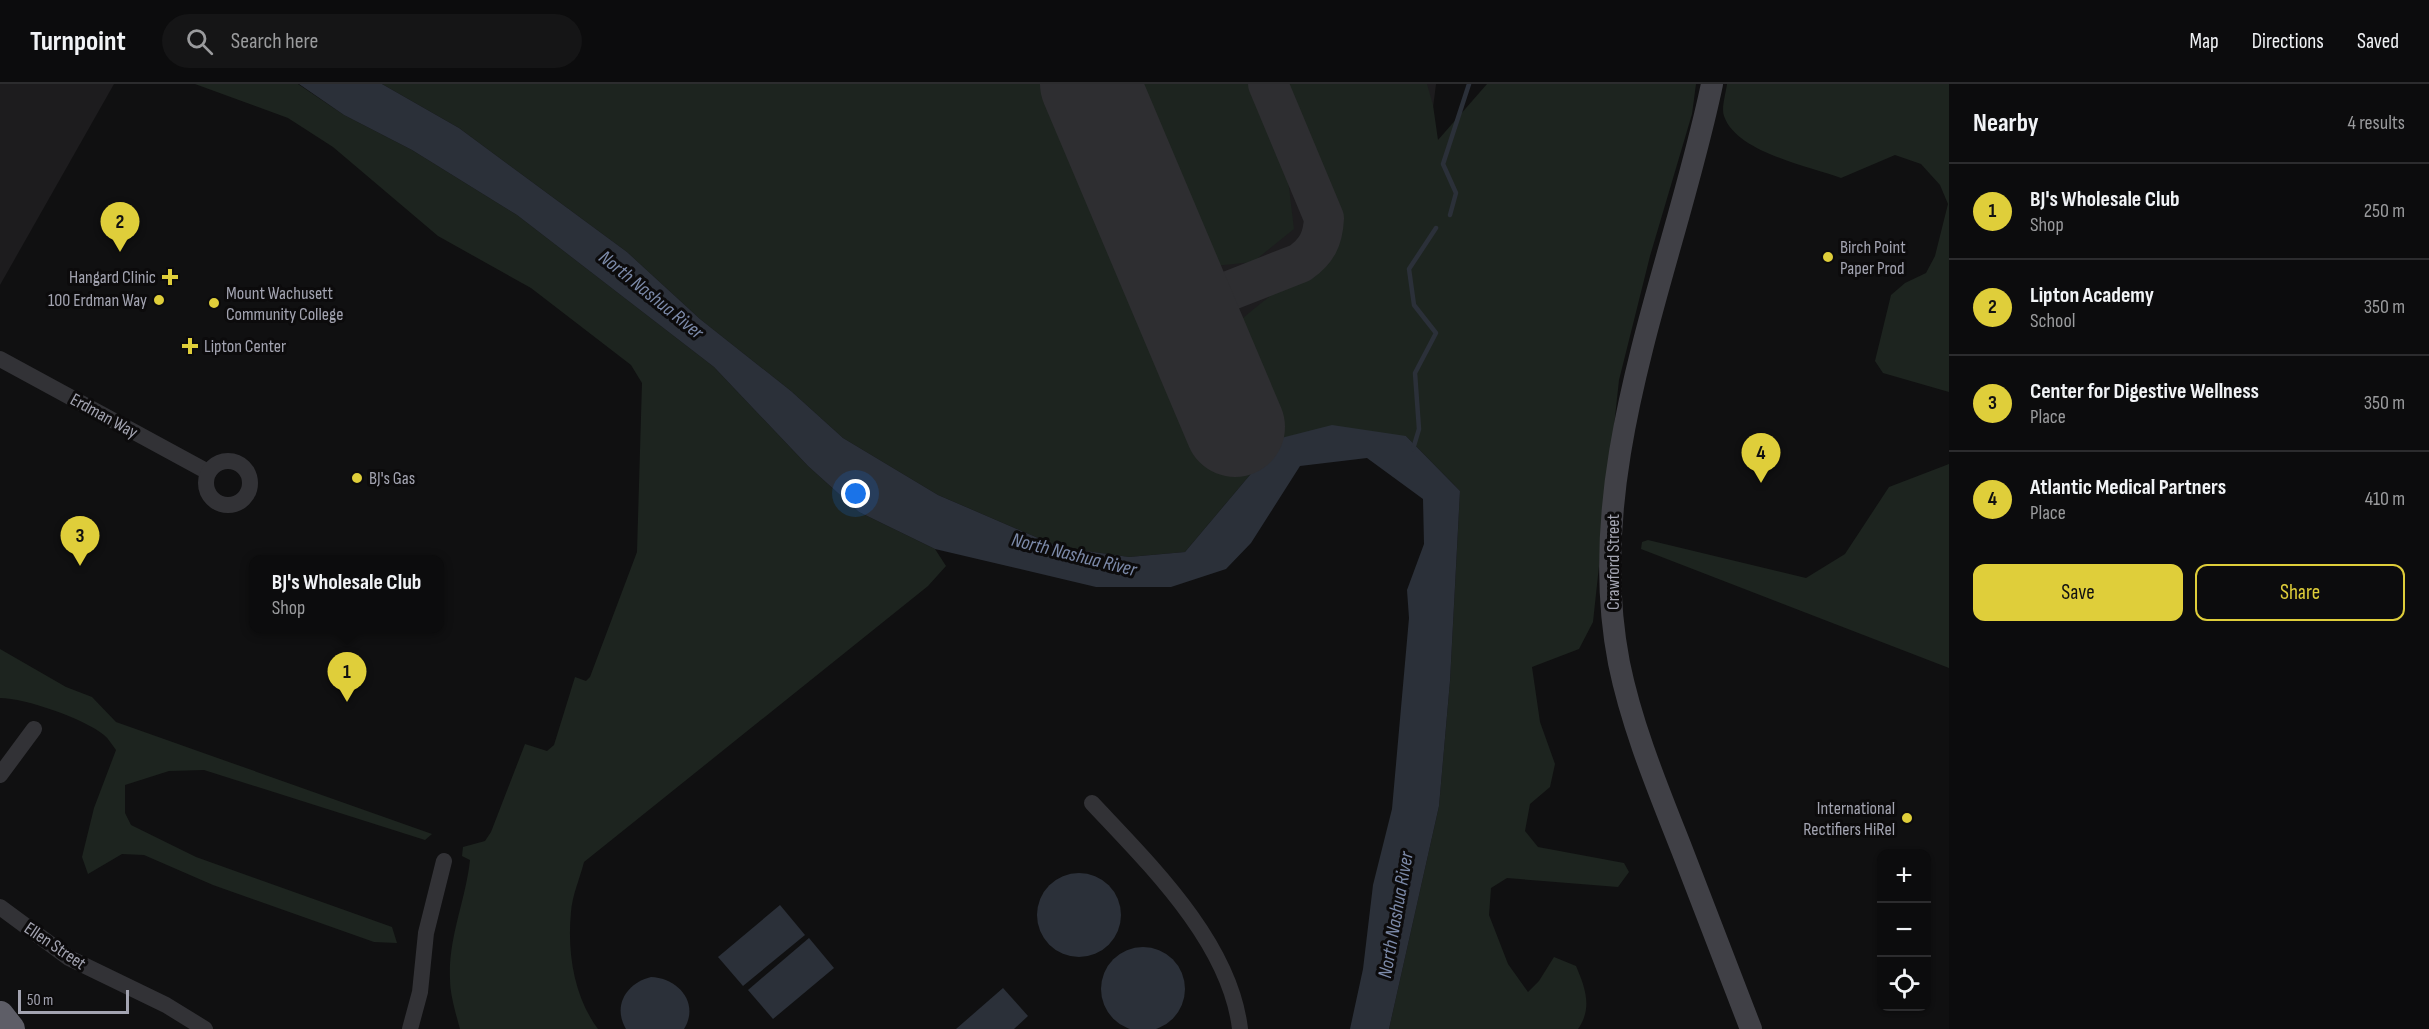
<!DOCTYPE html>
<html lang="en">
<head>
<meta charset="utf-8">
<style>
	:root { --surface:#0c0c0d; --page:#151516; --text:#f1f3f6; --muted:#9a9b9d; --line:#2c2c2e; --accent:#dfce3a }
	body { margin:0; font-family:"Sofia Sans Condensed",sans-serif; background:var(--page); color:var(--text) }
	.controls { position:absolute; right:18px; bottom:18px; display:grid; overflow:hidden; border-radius:12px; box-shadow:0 2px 4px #0004 }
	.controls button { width:54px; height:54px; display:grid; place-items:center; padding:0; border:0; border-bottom:2px solid var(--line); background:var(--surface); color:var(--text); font:30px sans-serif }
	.scale { position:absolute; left:18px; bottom:15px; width:111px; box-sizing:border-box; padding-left:6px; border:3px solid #a3a4b1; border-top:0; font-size:16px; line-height:21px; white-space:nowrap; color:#a3a4b1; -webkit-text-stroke:4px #0c0b0c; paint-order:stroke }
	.you { position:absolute; left:856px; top:410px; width:21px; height:21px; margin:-15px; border:4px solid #fff; border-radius:50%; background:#1a73e8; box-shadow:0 0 0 9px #1a73e833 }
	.badge { display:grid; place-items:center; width:39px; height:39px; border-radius:50%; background:var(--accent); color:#111; font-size:20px; font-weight:700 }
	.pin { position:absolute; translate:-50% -50px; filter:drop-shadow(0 2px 3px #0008) }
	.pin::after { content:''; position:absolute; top:32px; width:21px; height:18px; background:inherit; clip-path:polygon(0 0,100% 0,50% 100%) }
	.popup { position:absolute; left:249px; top:471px; width:195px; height:78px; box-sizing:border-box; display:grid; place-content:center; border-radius:12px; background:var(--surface); filter:drop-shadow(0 2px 4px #0005); font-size:20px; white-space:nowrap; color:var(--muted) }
	.popup b { font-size:22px; color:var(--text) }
	.popup::after { content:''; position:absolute; left:50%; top:100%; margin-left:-12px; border:12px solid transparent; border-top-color:var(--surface) }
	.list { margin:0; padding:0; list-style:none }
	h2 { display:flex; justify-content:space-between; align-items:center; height:78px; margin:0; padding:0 24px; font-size:26px }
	h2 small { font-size:20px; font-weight:400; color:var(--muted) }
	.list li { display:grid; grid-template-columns:39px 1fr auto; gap:18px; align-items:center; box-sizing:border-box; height:96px; padding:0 24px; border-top:2px solid var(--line) }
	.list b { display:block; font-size:22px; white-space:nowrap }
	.list p { margin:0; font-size:20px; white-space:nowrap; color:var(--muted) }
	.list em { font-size:20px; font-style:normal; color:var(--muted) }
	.actions { display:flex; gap:12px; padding:18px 24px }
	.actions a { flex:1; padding:14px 0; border:2px solid var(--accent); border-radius:12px; text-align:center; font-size:21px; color:var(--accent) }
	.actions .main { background:var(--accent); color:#111 }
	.icon { flex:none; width:33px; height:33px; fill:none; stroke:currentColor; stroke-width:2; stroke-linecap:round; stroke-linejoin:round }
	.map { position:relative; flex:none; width:1949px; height:945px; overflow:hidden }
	header { display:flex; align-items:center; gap:36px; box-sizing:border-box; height:84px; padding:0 30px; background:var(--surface); border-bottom:2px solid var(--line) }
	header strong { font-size:28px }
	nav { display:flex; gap:33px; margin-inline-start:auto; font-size:21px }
	.search { width:420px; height:54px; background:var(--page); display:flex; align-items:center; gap:15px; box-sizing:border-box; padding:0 21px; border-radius:33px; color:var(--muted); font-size:22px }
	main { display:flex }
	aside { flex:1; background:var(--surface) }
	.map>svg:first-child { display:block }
	.built { fill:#1d1c1e }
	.green { fill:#1d241f }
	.water { fill:#2b3039 }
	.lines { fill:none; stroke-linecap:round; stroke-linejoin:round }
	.stream { stroke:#2b3039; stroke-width:4.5 }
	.taxiway { stroke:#2e2e31; stroke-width:40 }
	.runway { stroke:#2e2e31; stroke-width:100 }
	.street { stroke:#323236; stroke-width:16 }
	.secondary { stroke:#404046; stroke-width:22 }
	.highway { stroke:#5e5e67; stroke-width:28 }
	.poi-dot { fill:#dfce3a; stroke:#0c0b0c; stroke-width:2 }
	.labels { text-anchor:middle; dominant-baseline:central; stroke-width:6; stroke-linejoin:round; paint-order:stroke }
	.poi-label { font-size:18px; fill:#a3a4b1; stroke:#0c0b0c; text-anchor:start }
	.street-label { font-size:18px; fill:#a3a4b1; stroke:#0c0b0c }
	.water-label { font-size:20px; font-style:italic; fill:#7c8aa9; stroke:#0c0b0c }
</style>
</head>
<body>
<header>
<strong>Turnpoint</strong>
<div class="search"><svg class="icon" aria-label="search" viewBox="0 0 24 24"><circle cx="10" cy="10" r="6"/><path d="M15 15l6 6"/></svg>Search here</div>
<nav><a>Map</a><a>Directions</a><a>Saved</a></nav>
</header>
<main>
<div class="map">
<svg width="1949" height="945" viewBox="0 0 1949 945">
	<rect width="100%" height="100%" fill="#101011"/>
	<g class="built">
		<path d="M0,0h114l-114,201z"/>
		<path d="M984,0h452l-41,323 -179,38 -64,-17z"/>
	</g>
	<g class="green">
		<path d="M195,0h103l46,31 68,35 105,65 197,152 94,99 51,46 76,37 11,17 -18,20 -344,276c-4,16 -12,34 -13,50 -4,40 3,85 27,117h-138c-4,-15 -10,-34 -10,-50 -2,-41 16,-80 20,-119l-8,-4 1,-9 22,-6 6,-9 34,-88 22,7 7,-6 21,-68 11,4 4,-4 47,-125 5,-169 -11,-18 -100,-77 -93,-52 -105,-89 -45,-29z"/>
		<path d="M382,0h671l152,359 63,-28 -37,-87c16,-13 31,-27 48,-38 34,-22 69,-36 54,-85l-49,-121h143l6,21 5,35 49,-56h209l-4,30 -42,142 -31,124 -26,242 -14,27 -47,18 8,55 15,42 -5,23 -20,17 -5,27 13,16 86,16 5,9 -11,15 -111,-9 -16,10 -2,27 19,49 20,28 11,-11 15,-24 22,9c9,21 17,42 2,63h-189l50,-223 11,-125 10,-190 -54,-55 -125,2 -96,114 -56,5 -70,-10 -121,-52 -95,-57 -52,-47 -91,-72 -73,-67 -168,-124z"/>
		<path d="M1128,0h124l36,95 6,50 -41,33 -48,5z"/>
		<path d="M1727,0h222v308l-66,-19 -8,-12 16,-66 14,-12 21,-10 9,-17 13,-52 -8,-19 -19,-21 -26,-9 -54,23c-33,-12 -105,-26 -117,-62 -3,-8 2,-23 3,-32z"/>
		<path d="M1949,380v204l-308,-119 1,-7 6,-2 158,38 39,-24 44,-67z"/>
		<path d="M0,565l66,38 26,10 24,25 316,112 -7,6 -221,-70 -35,1 -44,14v28l6,12 65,32 196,70 5,16 -23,-1 -161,-57 -69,-30 -22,-1 -34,20 -6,-17 12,-49 22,-58c-4,-5 -7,-11 -12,-15 -19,-16 -79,-37 -104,-37z"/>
	</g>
	<g class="water">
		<path d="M299,0h83l77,44 168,124 73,67 91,72 52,47 95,57 121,52 70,10 56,-5 96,-114 51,-13 74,11 54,55 -10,190 -11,125 -50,223h-39l13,-60 10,-84 19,-76 17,-191 -2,-28 17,-46 -1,-45 -56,-41 -67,8 -49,77 -25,26 -55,18h-75l-161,-38 -76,-37 -51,-46 -94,-99 -197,-152 -105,-65 -68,-35z"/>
		<circle cx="1079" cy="831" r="42"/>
		<path d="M780,821l25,30 -62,51 -25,-29z"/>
		<path d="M809,854l25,30 -61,51 -25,-29z"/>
		<circle cx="1143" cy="905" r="42"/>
		<path d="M651,893c27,1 49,26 33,52h-58c-14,-24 1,-46 25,-52z"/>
		<path d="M1003,904l25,28 -14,13h-58z"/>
	</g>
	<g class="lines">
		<g class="stream">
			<path d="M1450,131l6,-22 -13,-29 26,-80"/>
			<path d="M1413,365l6,-20 -4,-56 21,-40 -22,-28 -5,-36 27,-41"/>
		</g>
		<path class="taxiway" d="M1168,184l19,22 24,8 89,-35c17,-12 23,-24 24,-45l-56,-134"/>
		<path class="runway" d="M1090,0l145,343"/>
		<g class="street">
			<path d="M0,275l208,113"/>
			<circle cx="228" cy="399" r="22"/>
			<path d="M0,691l34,-46"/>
			<path d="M1092,719c57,61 138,139 148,226"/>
			<path d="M0,823l69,51 97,47 39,24"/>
			<path d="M410,945l10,-37 6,-59 18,-72"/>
		</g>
		<path class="secondary" d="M1712,0c-39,187 -131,385 -93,579 13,64 39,126 63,187 23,59 46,119 69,179"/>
		<path class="highway" d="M0,931l11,14"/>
	</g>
	<g class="poi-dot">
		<circle cx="1828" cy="173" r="6"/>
		<path d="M167 184h6v6h6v6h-6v6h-6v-6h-6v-6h6z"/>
		<circle cx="159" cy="216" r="6"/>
		<circle cx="214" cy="219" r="6"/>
		<path d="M187 253h6v6h6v6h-6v6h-6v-6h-6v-6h6z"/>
		<circle cx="357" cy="394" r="6"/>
		<circle cx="1907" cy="734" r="6"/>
	</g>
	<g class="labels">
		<g class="poi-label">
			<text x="1840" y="163">Birch Point<tspan x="1840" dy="21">Paper Prod</tspan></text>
			<text x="156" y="193" text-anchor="end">Hangard Clinic</text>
			<text x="226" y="209">Mount Wachusett<tspan x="226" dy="21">Community College</tspan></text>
			<text x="147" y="216" text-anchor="end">100 Erdman Way</text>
			<text x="204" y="262">Lipton Center</text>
			<text x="369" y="394">BJ's Gas</text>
			<text x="1895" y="724" text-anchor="end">International<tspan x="1895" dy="21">Rectifiers HiRel</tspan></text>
		</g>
		<g class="street-label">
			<text transform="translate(104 332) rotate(29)">Erdman Way</text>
			<text transform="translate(1613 478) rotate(-90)">Crawford Street</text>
			<text transform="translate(55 862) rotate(34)">Ellen Street</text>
		</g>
		<g class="water-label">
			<text transform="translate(651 211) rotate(39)">North Nashua River</text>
			<text transform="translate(1074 471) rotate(14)">North Nashua River</text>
			<text transform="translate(1396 831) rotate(-80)">North Nashua River</text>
		</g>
	</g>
</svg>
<div class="controls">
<button>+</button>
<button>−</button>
<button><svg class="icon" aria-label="locate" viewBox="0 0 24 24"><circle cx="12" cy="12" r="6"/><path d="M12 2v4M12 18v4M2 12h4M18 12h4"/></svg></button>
</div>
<div class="scale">50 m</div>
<div class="you"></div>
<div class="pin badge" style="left:347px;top:618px">1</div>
<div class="popup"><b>BJ's Wholesale Club</b>Shop</div>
<div class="pin badge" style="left:120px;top:168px">2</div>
<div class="pin badge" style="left:80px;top:482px">3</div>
<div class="pin badge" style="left:1761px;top:399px">4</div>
</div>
<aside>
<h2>Nearby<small>4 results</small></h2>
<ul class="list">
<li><span class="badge">1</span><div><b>BJ's Wholesale Club</b><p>Shop</p></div><em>250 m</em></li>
<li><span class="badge">2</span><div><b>Lipton Academy</b><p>School</p></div><em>350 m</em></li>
<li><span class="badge">3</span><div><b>Center for Digestive Wellness</b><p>Place</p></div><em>350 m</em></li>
<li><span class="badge">4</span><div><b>Atlantic Medical Partners</b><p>Place</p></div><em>410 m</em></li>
</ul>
<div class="actions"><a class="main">Save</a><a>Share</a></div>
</aside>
</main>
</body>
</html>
